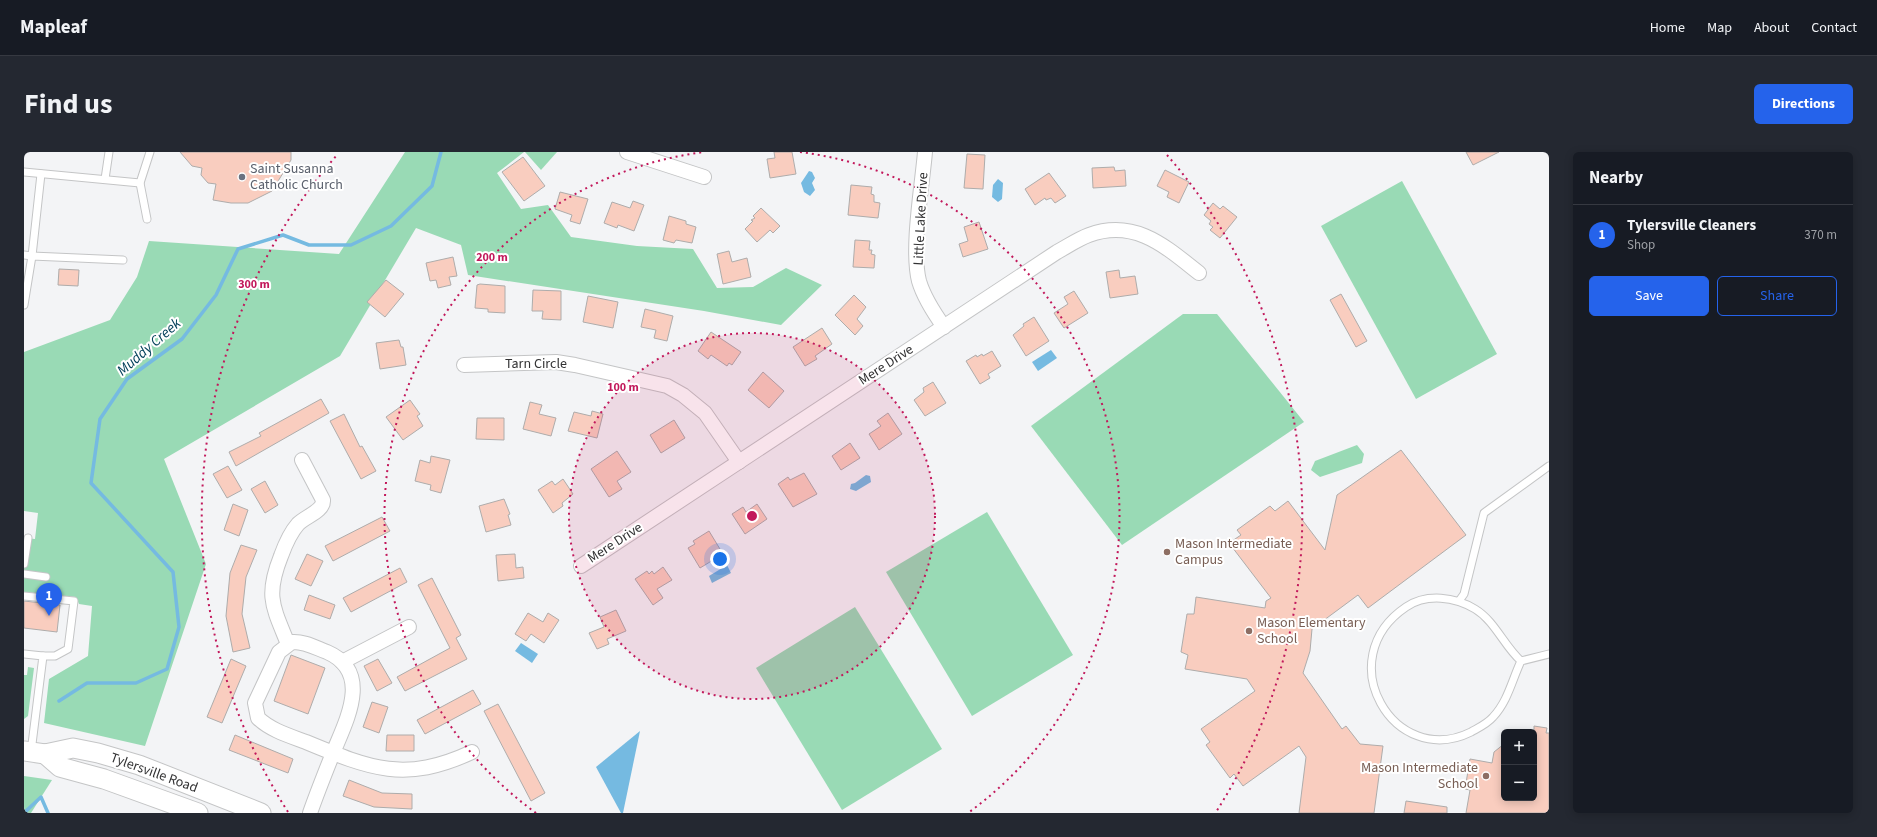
<!DOCTYPE html>
<html lang="en">
<head>
<meta charset="utf-8">
<style>
	:root { --surface:#171b24; --page:#242831; --text:#f1f3f6; --muted:#9ea1a6; --line:#363941; --accent:#2563eb }
	body { margin:0; font-family:"Source Sans 3",sans-serif; background:var(--page); color:var(--text) }
	.controls { position:absolute; right:12px; bottom:12px; display:grid; overflow:hidden; border-radius:6px; box-shadow:0 2px 10px #0003 }
	.controls button { width:36px; height:36px; display:grid; place-items:center; padding:0; border:0; border-bottom:1px solid var(--line); background:var(--surface); color:var(--text); font:20px sans-serif }
	.you { position:absolute; left:696px; top:407px; width:14px; height:14px; margin:-10px; border:3px solid #fff; border-radius:50%; background:#1a73e8; box-shadow:0 0 0 6px #1a73e833 }
	.badge { display:grid; place-items:center; width:26px; height:26px; border-radius:50%; background:var(--accent); color:#fff; font-size:13px; font-weight:700 }
	.pin { position:absolute; translate:-50% -33px; filter:drop-shadow(0 1px 2px #0008) }
	.pin::after { content:''; position:absolute; top:21px; width:14px; height:12px; background:inherit; clip-path:polygon(0 0,100% 0,50% 100%) }
	.list { margin:0; padding:0; list-style:none }
	h2 { display:flex; justify-content:space-between; align-items:center; height:52px; margin:0; padding:0 16px; font-size:17px }
	h2 small { font-size:13px; font-weight:400; color:var(--muted) }
	.list li { display:grid; grid-template-columns:26px 1fr auto; gap:12px; align-items:center; box-sizing:border-box; height:60px; padding:0 16px; border-top:1px solid var(--line) }
	.list b { display:block; font-size:15px; white-space:nowrap }
	.list p { margin:0; font-size:13px; white-space:nowrap; color:var(--muted) }
	.list em { font-size:13px; font-style:normal; color:var(--muted) }
	.actions { display:flex; gap:8px; padding:12px 16px }
	.actions a { flex:1; padding:9px 0; border:1px solid var(--accent); border-radius:6px; text-align:center; font-size:14px; color:var(--accent) }
	.actions .main { background:var(--accent); color:#fff }
	.map { position:relative; flex:none; width:1525px; height:661px; overflow:hidden; border-radius:6px }
	header { display:flex; align-items:center; gap:24px; box-sizing:border-box; height:56px; padding:0 20px; background:var(--surface); border-bottom:1px solid var(--line) }
	header strong { font-size:19px }
	nav { display:flex; gap:22px; margin-inline-start:auto; font-size:14px }
	.intro { display:flex; align-items:center; justify-content:space-between; box-sizing:border-box; height:96px; padding:0 24px }
	h1 { margin:0; font-size:28px }
	.button { padding:10px 18px; border-radius:6px; background:var(--accent); color:#fff; font-size:14px; font-weight:700 }
	main { display:flex; gap:24px; padding:0 24px }
	aside { flex:1; background:var(--surface); border-radius:6px; box-shadow:0 2px 10px #0003 }
	.map>svg:first-child { display:block }
	.green { fill:#99dab5 }
	.water { fill:#75bae1 }
	.lines { fill:none; stroke-linecap:round; stroke-linejoin:round }
	.stream { stroke:#75bae1; stroke-width:3.5 }
	.building { fill:#f9cdbf; stroke:#aeacab }
	.service-casing { stroke:#c4c5c6; stroke-width:9 }
	.minor-casing { stroke:#c4c5c6; stroke-width:16 }
	.secondary-casing { stroke:#c4c5c6; stroke-width:21 }
	.service { stroke:#fff; stroke-width:7 }
	.minor { stroke:#fff; stroke-width:14 }
	.secondary { stroke:#fff; stroke-width:19 }
	.ring { fill:none; stroke:#c2185b; stroke-width:2; stroke-dasharray:2 4 }
	.worship-dot { fill:#6b7280; stroke:#fff; stroke-width:1.5 }
	.education-dot { fill:#8d6e63; stroke:#fff; stroke-width:1.5 }
	.labels { text-anchor:middle; dominant-baseline:central; stroke-width:4; stroke-linejoin:round; paint-order:stroke }
	.worship-label { font-size:14px; fill:#5b616d; stroke:#fff; text-anchor:start }
	.street-label { font-size:14px; fill:#323233; stroke:#fff }
	.education-label { font-size:14px; fill:#785e54; stroke:#fff; text-anchor:start }
	.water-label { font-size:15px; font-style:italic; fill:#03405a; stroke:#fff }
	.centre { fill:#c2185b; stroke:#fff; stroke-width:2 }
	.ring-label { font-size:12px; text-anchor:middle; font-weight:bold; fill:#c2185b; stroke:#fff; stroke-width:4; stroke-linejoin:round; paint-order:stroke }
</style>
</head>
<body>
<header>
<strong>Mapleaf</strong>
<nav><a>Home</a><a>Map</a><a>About</a><a>Contact</a></nav>
</header>
<div class="intro"><h1>Find us</h1><a class="button">Directions</a></div>
<main>
<div class="map">
<svg width="1525" height="661" viewBox="0 0 1525 661">
	<rect width="100%" height="100%" fill="#f3f4f6"/>
	<g class="green">
		<path d="M381,0h119l-27,21 24,36 27,-4 23,32 66,9 56,3 24,39 36,-1 33,-19 36,17 -41,40 -77,-14 -236,-36 -7,-30 -45,-17 -76,128 -176,103 42,105 -61,182 -101,-23 5,-44 39,-23 4,-50 -13,-2 -3,-7 -52,-5v-54l11,1 3,-26 -14,-2v-159l86,-32 27,-43 12,-36 190,13z"/>
		<path d="M501,0h32l-16,18z"/>
		<path d="M1378,29l95,173 -81,45 -95,-173z"/>
		<path d="M1159,162h34l87,108 -182,123 -91,-119z"/>
		<path d="M1333,293l7,9 -2,9 -42,14 -9,-7 4,-9z"/>
		<path d="M963,360l86,143 -101,61 -86,-144z"/>
		<path d="M831,455l87,142 -100,61 -86,-142z"/>
		<path d="M4,515l6,1 -6,48 -4,3v-44h3z"/>
		<path d="M0,624l28,4 -21,33h-7z"/>
	</g>
	<g class="water">
		<path d="M785,19l3,1 3,6 -3,5 3,7 -5,6 -6,-4 -3,-9z"/>
		<path d="M974,27l5,4 -1,16 -4,3 -6,-5 1,-12z"/>
		<path d="M1027,198l6,8 -19,13 -6,-9z"/>
		<path d="M842,323l4,1 1,6 -15,9 -6,-2 1,-5 4,-1z"/>
		<path d="M703,413l4,8 -19,10 -3,-7z"/>
		<path d="M497,491l17,11 -6,9 -17,-12z"/>
		<path d="M616,579l-17,82h-2l-25,-46z"/>
	</g>
	<g class="lines">
		<g class="stream">
			<path d="M35,549l28,-18h49l31,-14 12,-42 -6,-55 -82,-89 9,-64 27,-40 55,-40 34,-44 22,-46 45,-14 26,10h42l40,-19 41,-40 9,-34"/>
			<path d="M0,661l17,-16 7,16"/>
		</g>
	</g>
	<g class="building">
		<path d="M156,0h111v8l-19,31 -24,12h-17l-18,-3 3,-16 -8,-1 -7,-8 1,-7 -10,-2z"/>
		<path d="M750,0h18l4,22 -26,4 -3,-19 8,-1z"/>
		<path d="M1442,0h33l-26,13z"/>
		<path d="M943,2l18,1 -2,34 -19,-1z"/>
		<path d="M499,5l22,29 -21,15 -22,-29z"/>
		<path d="M1090,15l1,4 10,-1 1,16 -33,2 -1,-20z"/>
		<path d="M1141,18l24,12 -10,21 -12,-6 2,-5 -12,-6z"/>
		<path d="M1025,21l17,23 -11,7 -4,-5 -5,2 -1,-2 -10,7 -10,-16z"/>
		<path d="M827,33l21,2 -1,7 3,1v7l6,1 -2,15 -30,-3z"/>
		<path d="M536,40l28,7 -8,25 -10,-3 2,-6 -17,-6z"/>
		<path d="M609,49l11,4 -10,26 -16,-6 -1,3 -13,-5 8,-21 18,6z"/>
		<path d="M1189,51l7,6 3,-3 14,11 -17,21 -10,-8 3,-3 -4,-3 2,-3 -7,-6z"/>
		<path d="M737,56l19,18 -7,7 -3,-3 -13,12 -12,-13 8,-8 -2,-1 4,-2 -2,-2z"/>
		<path d="M645,64l17,5v3l10,3 -4,16 -16,-3 -2,3 -11,-3z"/>
		<path d="M955,70l9,27 -25,8 -4,-13 9,-3 -4,-14z"/>
		<path d="M831,88l15,1 -1,9h3l-1,4 4,1 -1,13 -21,-1z"/>
		<path d="M705,99l3,11 15,-4 4,19 -28,7 -6,-30z"/>
		<path d="M429,105l4,19 -8,1 2,8 -13,3 -2,-8 -6,1 -4,-18z"/>
		<path d="M35,117l20,1 -1,16 -20,-1z"/>
		<path d="M1095,118l1,8 15,-2 3,18 -28,4 -4,-26z"/>
		<path d="M362,128l18,14 -19,23 -18,-15z"/>
		<path d="M456,132l25,2v27l-17,-1v-3l-13,-1 2,-23z"/>
		<path d="M509,138l28,1v29l-19,-1 1,-8h-11z"/>
		<path d="M1050,139l14,22 -24,15 -10,-15 14,-9 -4,-7z"/>
		<path d="M1317,142l26,47 -11,6 -26,-47z"/>
		<path d="M830,143l12,12 -9,12 6,7 -8,9 -20,-20z"/>
		<path d="M564,144l30,6 -5,26 -30,-6z"/>
		<path d="M621,157l28,7 -6,25 -13,-3 2,-8 -15,-3z"/>
		<path d="M1010,165l15,24 -23,15 -13,-21 11,-9 -1,-2z"/>
		<path d="M798,176l10,16 -17,12 2,3 -12,7 -12,-19z"/>
		<path d="M687,180l30,20 -9,13 -3,-2 -2,3 -16,-11 -3,4 -10,-8z"/>
		<path d="M375,188l2,7h2l3,18 -26,4 -4,-26z"/>
		<path d="M968,199l9,15 -13,8 2,4 -10,6 -14,-23 10,-6 1,2 5,-3 1,2z"/>
		<path d="M739,220l21,19 -15,17 -21,-18z"/>
		<path d="M909,230l13,21 -21,13 -11,-16 10,-8 -1,-4z"/>
		<path d="M297,247l8,14 -93,53 -7,-14 32,-16 -2,-3z"/>
		<path d="M386,248l10,14 -3,2 6,10 -20,14 -17,-23z"/>
		<path d="M506,250l12,3 -3,9 17,4 -5,18 -28,-7z"/>
		<path d="M568,259l11,3 -6,24 -29,-7 6,-19 17,4z"/>
		<path d="M864,261l14,21 -23,16 -10,-16 12,-8 -4,-5z"/>
		<path d="M320,262l16,33 2,-1 14,25 -15,8 -31,-58z"/>
		<path d="M453,266h27v22l-28,-1z"/>
		<path d="M650,268l11,18 -24,15 -11,-18z"/>
		<path d="M826,291l10,15 -19,12 -9,-14z"/>
		<path d="M1377,298l65,85 -98,73 -10,-13 -46,34 -2,22 -7,22 39,56 4,-3 14,18 23,2 -9,67h-75l7,-56 -7,-11 -56,40 -9,-12 -4,4 -24,-33 4,-3 -9,-13 54,-38 -8,-12 -62,-10 3,-14 -7,-3 6,-38h7l2,-17 69,11 1,-7 5,-3 -42,-55 12,-8 -4,-5 33,-24 5,5 13,-10 37,49 12,-55z"/>
		<path d="M593,299l14,21 -14,9 5,8 -13,8 -18,-28z"/>
		<path d="M407,304l19,4 -9,33 -11,-3 1,-5 -16,-4 5,-21 10,3z"/>
		<path d="M204,314l14,24 -15,8 -14,-24z"/>
		<path d="M780,321l13,21 -24,13 -15,-23 10,-7 2,3z"/>
		<path d="M539,327l10,15 -11,9 1,3 -10,7 -15,-23 14,-9 3,4z"/>
		<path d="M241,329l13,24 -13,8 -14,-24z"/>
		<path d="M480,347l6,15 -2,1 3,10 -25,7 -7,-26z"/>
		<path d="M209,352l15,6 -9,26 -15,-6z"/>
		<path d="M733,352l10,15 -22,15 -13,-20 11,-7 3,5z"/>
		<path d="M358,365l8,14 -57,30 -8,-15z"/>
		<path d="M685,379l14,23 -23,14 -12,-20 7,-4 -2,-3z"/>
		<path d="M217,393l16,5 -11,27 -4,37 8,34 -17,4 -7,-36 4,-43z"/>
		<path d="M283,402l16,7 -12,25 -16,-7z"/>
		<path d="M491,402l1,14 7,-1 1,11 -26,3 -2,-26z"/>
		<path d="M639,415l9,13 -15,9 6,9 -10,7 -18,-26 12,-8 2,3 3,-3 2,3z"/>
		<path d="M376,416l7,14 -56,30 -8,-14z"/>
		<path d="M408,426l29,57 -5,3 11,21 -62,32 -8,-14 53,-29 -32,-63z"/>
		<path d="M285,443l26,10 -5,14 -26,-9z"/>
		<path d="M0,449l36,4 -3,27 -33,-4z"/>
		<path d="M592,458l10,21 -19,8 2,5 -12,5 -8,-16 15,-6 -4,-10z"/>
		<path d="M504,461l15,9 5,-9 11,7 -15,23 -13,-9 -5,7 -11,-7z"/>
		<path d="M267,503l34,13 -17,46 -34,-13z"/>
		<path d="M207,507l15,7 -24,57 -15,-6z"/>
		<path d="M354,507l14,24 -15,8 -13,-25z"/>
		<path d="M449,538l8,14 -56,30 -8,-14z"/>
		<path d="M348,550l16,5 -9,26 -16,-6z"/>
		<path d="M474,552l47,89 -14,8 -47,-90z"/>
		<path d="M1510,574l13,2 -1,5h3v80h-83l4,-23 -5,-1 5,-30 22,4 2,-11 10,-8v54h30z"/>
		<path d="M211,583l58,24 -5,14 -59,-23z"/>
		<path d="M363,583h27v16h-28z"/>
		<path d="M325,628l33,13 30,1v15l-38,-2 -31,-11z"/>
		<path d="M1382,649l41,6v6h-43z"/>
	</g>
	<g class="lines">
		<defs>
			<g id="service">
				<path d="M0,20l116,11"/>
				<path d="M81,27l4,-27"/>
				<path d="M123,67l-7,-36 10,-31"/>
				<path d="M0,103l8,1 9,-82"/>
				<path d="M0,153l8,-49 91,4"/>
				<path d="M0,412l4,-26"/>
				<path d="M0,422l22,3"/>
				<path d="M0,444l50,5 -6,48 -13,7h-12"/>
				<path d="M1435,449l5,-7 20,-81 65,-47"/>
				<path d="M0,502l19,2 -12,96"/>
				<path d="M1497,509c-17,-15 -26,-40 -46,-52 -20,-12 -48,-16 -69,-2 -77,52 -12,163 65,125 7,-4 16,-8 22,-15 15,-16 19,-37 28,-56l28,-7"/>
			</g>
			<g id="minor">
				<path d="M603,0l77,25"/>
				<path d="M901,0c-3,35 -14,97 -6,129 5,17 15,32 25,46"/>
				<path d="M440,213l92,-3 19,3 92,21 16,9 22,18 34,49"/>
				<path d="M557,414l476,-314c11,-6 21,-13 32,-17 46,-17 77,12 110,38"/>
				<path d="M264,492c-15,-37 -23,-48 -7,-88 4,-11 9,-23 17,-32 8,-8 26,-13 25,-24l-21,-40"/>
				<path d="M318,510l67,-35"/>
				<path d="M286,661c7,-20 15,-40 23,-60 13,-32 40,-81 -6,-101 -11,-4 -23,-11 -35,-10l-13,10 -24,51 3,15c12,12 32,18 48,24 65,27 99,41 166,10"/>
			</g>
			<g id="secondary">
				<path d="M0,599l21,3 28,-6 25,5 41,12 122,48"/>
				<path d="M21,602l15,13 44,12 94,34"/>
			</g>
		</defs>
		<use href="#service" class="service-casing"/>
		<use href="#minor" class="minor-casing"/>
		<use href="#secondary" class="secondary-casing"/>
		<use href="#service" class="service"/>
		<use href="#minor" class="minor"/>
		<use href="#secondary" class="secondary"/>
	</g>
	<circle cx="728" cy="364" r="183" fill="#c2185b" fill-opacity=".12"/>
	<g class="ring">
		<circle cx="728" cy="364" r="183"/>
		<path d="M512 661A367 367 0 0 1 680 0M776 0A367 367 0 0 1 944 661"/>
		<path d="M264 660A550 550 0 0 1 313 3M1143 3A550 550 0 0 1 1192 660"/>
	</g>
	<circle class="worship-dot" cx="218" cy="25" r="4"/>
	<g class="education-dot">
		<circle cx="1143" cy="400" r="4"/>
		<circle cx="1225" cy="479" r="4"/>
		<circle cx="1462" cy="624" r="4"/>
	</g>
	<g class="labels">
		<g class="worship-label">
			<text x="226" y="17">Saint Susanna<tspan x="226" dy="16">Catholic Church</tspan></text>
		</g>
		<g class="street-label">
			<text transform="translate(897 67) rotate(-87)">Little Lake Drive</text>
			<text x="512" y="212">Tarn Circle</text>
			<text transform="translate(862 213) rotate(-33)">Mere Drive</text>
			<text transform="translate(591 391) rotate(-33)">Mere Drive</text>
			<text transform="translate(130 621) rotate(20)">Tylersville Road</text>
		</g>
		<g class="education-label">
			<text x="1151" y="392">Mason Intermediate<tspan x="1151" dy="16">Campus</tspan></text>
			<text x="1233" y="471">Mason Elementary<tspan x="1233" dy="16">School</tspan></text>
			<text x="1454" y="616" text-anchor="end">Mason Intermediate<tspan x="1454" dy="16">School</tspan></text>
		</g>
		<g class="water-label">
			<text transform="translate(125 195) rotate(-41)">Muddy Creek</text>
		</g>
	</g>
	<circle cx="728" cy="364" r="6" class="centre"/>
	<g class="ring-label">
		<text x="468" y="109">200 m</text>
		<text x="230" y="136">300 m</text>
		<text x="599" y="239">100 m</text>
	</g>
</svg>
<div class="controls">
<button>+</button>
<button>−</button>
</div>
<div class="you"></div>
<div class="pin badge" style="left:25px;top:464px">1</div>
</div>
<aside>
<h2>Nearby<small></small></h2>
<ul class="list">
<li><span class="badge">1</span><div><b>Tylersville Cleaners</b><p>Shop</p></div><em>370 m</em></li>
</ul>
<div class="actions"><a class="main">Save</a><a>Share</a></div>
</aside>
</main>
</body>
</html>
